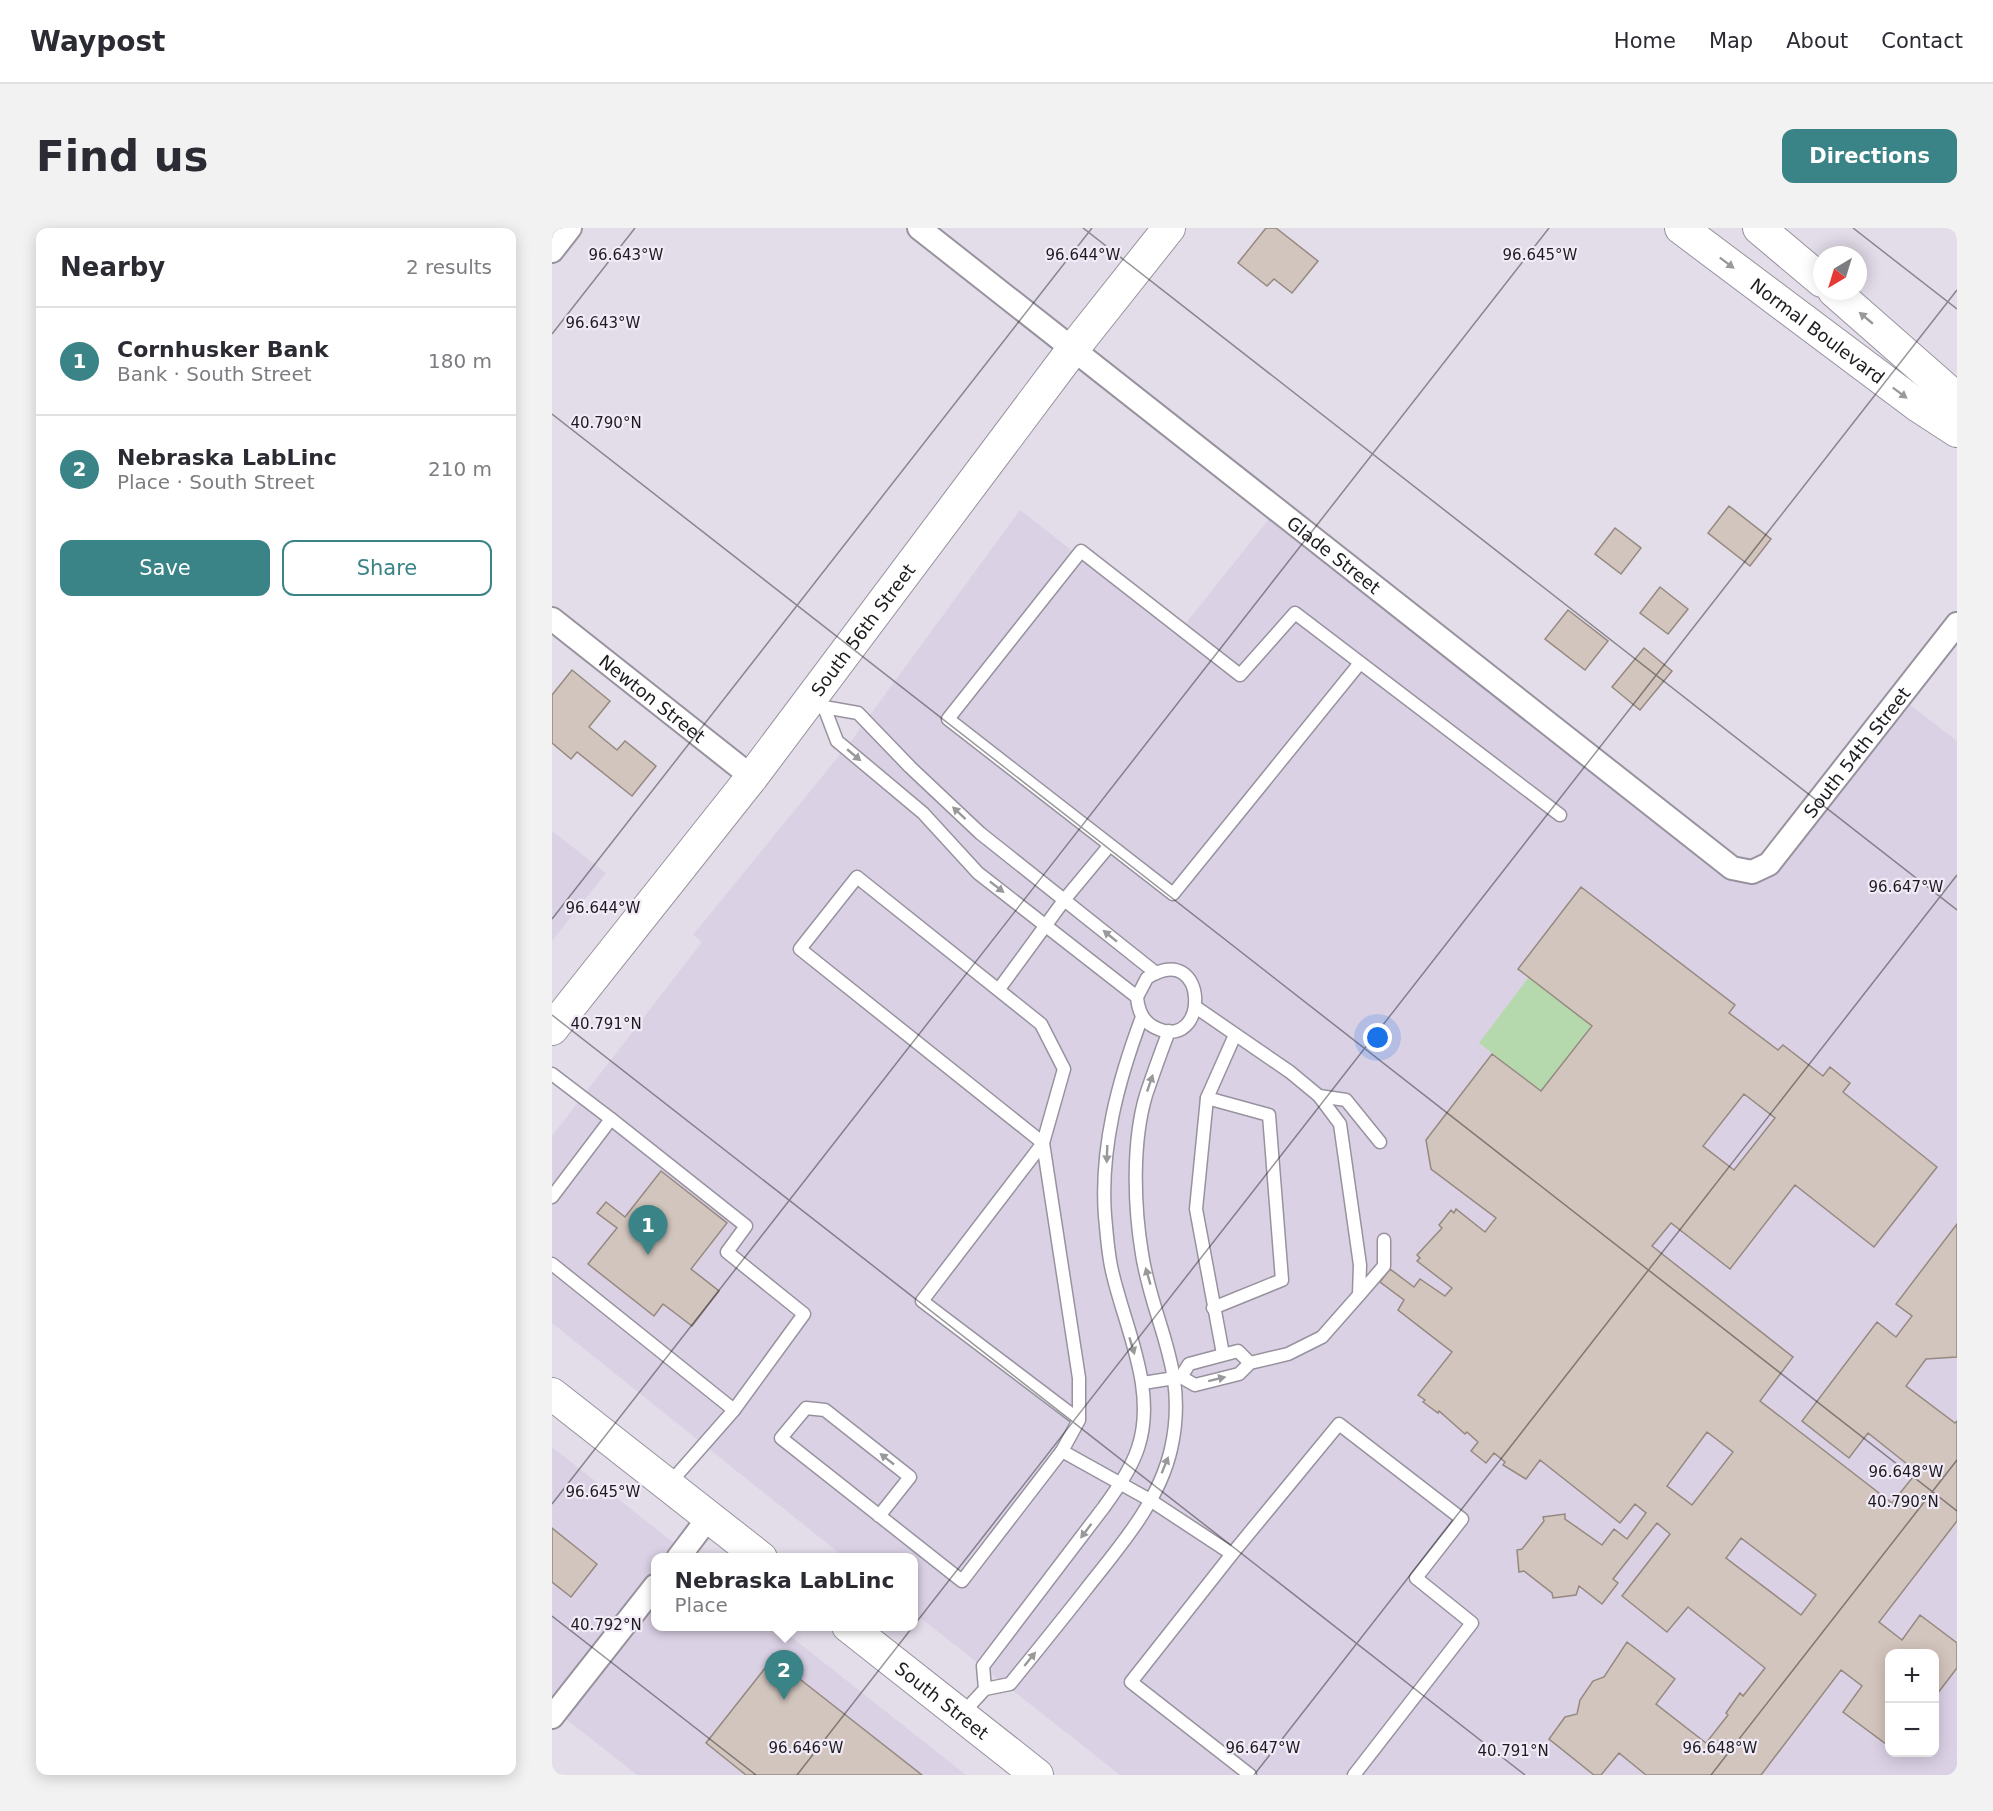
<!DOCTYPE html>
<html lang="en">
<head>
<meta charset="utf-8">
<style>
	:root { --surface:#fff; --page:#f2f2f3; --text:#2b2b33; --muted:#7c7c81; --line:#e1e1e2; --accent:#3a8386 }
	body { margin:0; font-family:"DejaVu Sans",sans-serif; background:var(--page); color:var(--text) }
	.controls { position:absolute; right:18px; bottom:18px; display:grid; overflow:hidden; border-radius:12px; box-shadow:0 3px 15px #0003 }
	.controls button { width:54px; height:54px; display:grid; place-items:center; padding:0; border:0; border-bottom:2px solid var(--line); background:var(--surface); color:var(--text); font:30px sans-serif }
	.compass { position:absolute; left:1261px; top:18px; width:54px; height:54px; border-radius:50%; background:var(--surface); box-shadow:0 3px 15px #0003; rotate:218deg }
	.you { position:absolute; left:826px; top:810px; width:21px; height:21px; margin:-15px; border:4px solid #fff; border-radius:50%; background:#1a73e8; box-shadow:0 0 0 9px #1a73e833 }
	.badge { display:grid; place-items:center; width:39px; height:39px; border-radius:50%; background:var(--accent); color:#fff; font-size:20px; font-weight:700 }
	.pin { position:absolute; translate:-50% -50px; filter:drop-shadow(0 2px 3px #0008) }
	.pin::after { content:''; position:absolute; top:32px; width:21px; height:18px; background:inherit; clip-path:polygon(0 0,100% 0,50% 100%) }
	.popup { position:absolute; left:99px; top:1325px; width:267px; height:78px; box-sizing:border-box; display:grid; place-content:center; border-radius:12px; background:var(--surface); filter:drop-shadow(0 2px 4px #0005); font-size:20px; white-space:nowrap; color:var(--muted) }
	.popup b { font-size:22px; color:var(--text) }
	.popup::after { content:''; position:absolute; left:50%; top:100%; margin-left:-12px; border:12px solid transparent; border-top-color:var(--surface) }
	.list { margin:0; padding:0; list-style:none }
	h2 { display:flex; justify-content:space-between; align-items:center; height:78px; margin:0; padding:0 24px; font-size:26px }
	h2 small { font-size:20px; font-weight:400; color:var(--muted) }
	.list li { display:grid; grid-template-columns:39px 1fr auto; gap:18px; align-items:center; box-sizing:border-box; height:108px; padding:0 24px; border-top:2px solid var(--line) }
	.list b { display:block; font-size:22px; white-space:nowrap }
	.list p { margin:0; font-size:20px; white-space:nowrap; color:var(--muted) }
	.list em { font-size:20px; font-style:normal; color:var(--muted) }
	.actions { display:flex; gap:12px; padding:18px 24px }
	.actions a { flex:1; padding:14px 0; border:2px solid var(--accent); border-radius:12px; text-align:center; font-size:21px; color:var(--accent) }
	.actions .main { background:var(--accent); color:#fff }
	.map { position:relative; flex:none; width:1405px; height:1547px; overflow:hidden; border-radius:12px }
	header { display:flex; align-items:center; gap:36px; box-sizing:border-box; height:84px; padding:0 30px; background:var(--surface); border-bottom:2px solid var(--line) }
	header strong { font-size:28px }
	nav { display:flex; gap:33px; margin-inline-start:auto; font-size:21px }
	.intro { display:flex; align-items:center; justify-content:space-between; box-sizing:border-box; height:144px; padding:0 36px }
	h1 { margin:0; font-size:42px }
	.button { padding:15px 27px; border-radius:12px; background:var(--accent); color:#fff; font-size:21px; font-weight:700 }
	main { display:flex; gap:36px; padding:0 36px }
	aside { flex:1; background:var(--surface); border-radius:12px; box-shadow:0 3px 15px #0003 }
	.map>svg:first-child { display:block }
	.built { fill:#dbd1e5; fill-rule:evenodd }
	.green { fill:#b6d8ad }
	.building { fill:#d2c5bd; stroke:#958980; stroke-width:1.5; fill-rule:evenodd }
	.lines { fill:none; stroke-linecap:round; stroke-linejoin:round }
	.lane-casing { stroke:#98929e; stroke-width:15 }
	.street-casing { stroke:#98929e; stroke-width:26 }
	.secondary-casing { stroke:#98929e; stroke-width:34 }
	.lane { stroke:#fff; stroke-width:12 }
	.street { stroke:#fff; stroke-width:22 }
	.secondary { stroke:#fff; stroke-width:32 }
	.oneway { fill:#99989a }
	.ticks { fill:none; stroke:#1d1b1f; stroke-width:1.5; stroke-opacity:0.45 }
	.labels { text-anchor:middle; dominant-baseline:central; stroke-width:4.5; stroke-linejoin:round; paint-order:stroke }
	.street-label { font-size:18px; fill:#1d1b1f; stroke:#f1eaf7 }
	.ticks-label { font-size:15px; text-anchor:middle; fill:#1d1b1f; stroke:#f1eaf7; stroke-width:4.5; stroke-linejoin:round; paint-order:stroke }
</style>
</head>
<body>
<header>
<strong>Waypost</strong>
<nav><a>Home</a><a>Map</a><a>About</a><a>Contact</a></nav>
</header>
<div class="intro"><h1>Find us</h1><a class="button">Directions</a></div>
<main>
<aside>
<h2>Nearby<small>2 results</small></h2>
<ul class="list">
<li><span class="badge">1</span><div><b>Cornhusker Bank</b><p>Bank · South Street</p></div><em>180 m</em></li>
<li><span class="badge">2</span><div><b>Nebraska LabLinc</b><p>Place · South Street</p></div><em>210 m</em></li>
</ul>
<div class="actions"><a class="main">Save</a><a>Share</a></div>
</aside>
<div class="map">
<svg width="1405" height="1547" viewBox="0 0 1405 1547">
	<rect width="100%" height="100%" fill="#e3ddea"/>
	<g class="built">
		<path d="M725,281l475,363 148,-175 57,44v1034h-837l-207,-163v-54l-69,-1 -292,-234v-187l150,-194 -9,-7 158,-194 169,-231 158,123zM1338,1426h44v98h-44z"/>
		<path d="M0,603l54,42 -54,68z"/>
		<path d="M0,1219l140,110 -37,1v68l124,1 187,148h-329l-85,-67z"/>
	</g>
	<path class="green" d="M977,749l63,49 -51,65 -62,-48z"/>
	<g class="building">
		<path d="M714,0h10l42,33 -26,32 -18,-14 -7,7 -29,-23z"/>
		<path d="M1177,278l42,33 -21,27 -42,-33z"/>
		<path d="M1063,300l26,20 -20,26 -26,-20z"/>
		<path d="M1108,359l28,22 -20,25 -28,-21z"/>
		<path d="M1016,382l40,31 -23,29 -40,-31z"/>
		<path d="M1092,420l28,23 -32,39 -28,-23z"/>
		<path d="M20,442l38,31 -21,26 28,23 8,-9 31,25 -24,30 -55,-44 -6,7 -19,-16v-48z"/>
		<path d="M1029,659l154,118 -6,8 49,37 5,-5 40,31 7,-9 20,16 -7,9 94,75 -63,80 -79,-62 -65,84 -59,-46 -19,23 141,111 -33,44 132,102 25,-31 -49,-39 -19,25 -47,-37 75,-99 19,15 16,-21 -16,-12 61,-80v133l-31,2 -20,27 49,37 2,-2v100l-78,101 23,18 18,-25 37,28v25l-23,30v-44h-44v93l-47,-35 19,-26 -21,-16 -80,105h-115l-27,-22 -18,22h-7l-45,-36 16,-22 12,-3 3,-14 13,-19 11,-4 23,-35 48,37 -19,25 50,39 22,-28 -2,-2 14,-20 3,3 22,-28 -77,-61 -21,25 -45,-36 48,-62 -13,-11 -44,56 5,4 -16,21 -23,-18 -3,9 -23,3 -1,-5 -28,-22 -5,1 -2,-22 5,-1 22,-28 -1,-4 22,-3v5l37,26 12,-16 13,10 19,-26 -11,-9 -15,19 -80,-63 -14,19 -23,-14 2,-3 -11,-9 -8,10 -15,-12 7,-9 -11,-10 -2,2 -26,-23 -1,2 -15,-11 2,-2 -7,-5 34,-43 -54,-42 6,-10 -24,-18 10,-13 24,18 6,-8 25,17 7,-8 -35,-27 3,-3 -3,-3 25,-27 -3,-3 12,-15 3,3 2,-4 29,23 11,-14 -65,-49 -5,-29 66,-86 49,37 51,-65 -74,-57zM1192,866l31,24 -41,52 -31,-24zM1155,1204l26,20 -41,53 -25,-19zM1189,1310l75,57 -15,20 -75,-57z"/>
		<path d="M109,943l66,52 -36,46 28,22 -27,35 -29,-22 -9,12 -66,-52 29,-36 -20,-15 9,-11 19,15z"/>
		<path d="M0,1300l45,36 -26,33 -19,-15z"/>
		<path d="M221,1430l149,117h-176l-40,-32z"/>
	</g>
	<g class="lines">
		<defs>
			<g id="lane">
				<path d="M808,435l-187,231 -225,-175 133,-168 159,124 55,-62 265,202"/>
				<path d="M261,470l11,9 13,34 86,72 55,60 159,124c1,13 5,24 17,30 56,29 56,-89 -7,-49l-10,19"/>
				<path d="M272,479l34,6 52,54 70,66 176,140"/>
				<path d="M305,649l184,147 23,45 -21,74 -243,-194z"/>
				<path d="M447,761l66,-90 44,-53"/>
				<path d="M0,846l59,45 -59,78"/>
				<path d="M767,868l27,4 34,42"/>
				<path d="M655,870l62,17 13,165 -69,28"/>
				<path d="M59,891l135,107 -19,26 77,62 -70,96"/>
				<path d="M0,1036l182,146 -65,74"/>
				<path d="M807,1067l25,-29v-26"/>
				<path d="M671,1126l-27,-145 11,-111 28,-63"/>
				<path d="M629,1149l8,-13 49,-13 12,12"/>
				<path d="M591,1155l38,-6 14,8 44,-11 11,-11 38,-9 34,-17 37,-42 1,-30 -20,-141 -21,-28 -29,-24 -93,-64"/>
				<path d="M510,1223l88,49 82,54 -101,128 119,93"/>
				<path d="M327,1288l31,-39 -85,-67 -19,-2 -25,30 181,143 100,-130 17,-31v-42l-36,-235 -121,158 157,119"/>
				<path d="M680,1326l107,-130 123,95 -46,59 56,45 -118,152"/>
				<path d="M433,1461l-2,-23 121,-159c13,-18 27,-38 34,-59 19,-57 -12,-118 -25,-173 -5,-18 -6,-40 -8,-59 -5,-68 13,-135 37,-199"/>
				<path d="M409,1487l24,-26 25,-5c26,-32 52,-64 77,-96 33,-42 72,-86 84,-139 18,-79 -18,-124 -29,-195 -8,-48 -10,-112 4,-159 7,-21 15,-43 23,-64"/>
			</g>
			<g id="street">
				<path id="s1" d="M367,0l813,640 20,4 17,-8 188,-240"/>
				<path d="M0,23l18,-23"/>
				<path id="s2" d="M0,391l200,158"/>
				<path d="M126,1330l31,-41"/>
				<path d="M0,1489l103,-131"/>
			</g>
			<g id="secondary">
				<path id="s3" d="M1129,0l236,177 40,26"/>
				<path d="M1207,0l63,53"/>
				<path d="M1282,63l123,108"/>
				<path id="s4" d="M0,801l200,-252 321,-428 96,-121"/>
				<path d="M0,1166l209,164"/>
				<path id="s5" d="M296,1398l189,149"/>
			</g>
		</defs>
		<use href="#lane" class="lane-casing"/>
		<use href="#street" class="street-casing"/>
		<use href="#secondary" class="secondary-casing"/>
		<use href="#lane" class="lane"/>
		<use href="#street" class="street"/>
		<use href="#secondary" class="secondary"/>
	</g>
	<defs><path id="oneway-solid" d="M-6-.8H1V-3.2L6.5 0L1 3.2V.8H-6Z" transform="scale(1.5)"/></defs>
	<g class="oneway">
		<use href="#oneway-solid" transform="translate(1175 35) rotate(37)"/>
		<use href="#oneway-solid" transform="translate(1314 90) rotate(-140)"/>
		<use href="#oneway-solid" transform="translate(1348 165) rotate(37)"/>
		<use href="#oneway-solid" transform="translate(302 527) rotate(40)"/>
		<use href="#oneway-solid" transform="translate(407 585) rotate(-137)"/>
		<use href="#oneway-solid" transform="translate(445 659) rotate(38)"/>
		<use href="#oneway-solid" transform="translate(558 708) rotate(-141)"/>
		<use href="#oneway-solid" transform="translate(598 855) rotate(-71)"/>
		<use href="#oneway-solid" transform="translate(555 926) rotate(92)"/>
		<use href="#oneway-solid" transform="translate(596 1048) rotate(-106)"/>
		<use href="#oneway-solid" transform="translate(580 1118) rotate(73)"/>
		<use href="#oneway-solid" transform="translate(665 1151) rotate(-14)"/>
		<use href="#oneway-solid" transform="translate(335 1231) rotate(-142)"/>
		<use href="#oneway-solid" transform="translate(613 1237) rotate(-68)"/>
		<use href="#oneway-solid" transform="translate(534 1303) rotate(127)"/>
		<use href="#oneway-solid" transform="translate(478 1431) rotate(-51)"/>
	</g>
	<path class="ticks" d="M531,0l874,682M1301,0l104,81M0,106l83,-106M0,186l1405,1097M0,691l540,-691M0,787l973,760M0,1276l997,-1276M0,1388l204,159M245,1547l1160,-1485M702,1547l703,-900M1159,1547l246,-315"/>
	<g class="labels">
		<g class="street-label">
			<text stroke="none"><textPath href="#s3" startOffset="171">Normal Boulevard</textPath></text>
			<text stroke="none"><textPath href="#s1" startOffset="528">Glade Street</textPath></text>
			<text stroke="none"><textPath href="#s4" startOffset="506">South 56th Street</textPath></text>
			<text stroke="none"><textPath href="#s2" startOffset="128">Newton Street</textPath></text>
			<text stroke="none"><textPath href="#s1" startOffset="1216">South 54th Street</textPath></text>
			<text stroke="none"><textPath href="#s5" startOffset="120">South Street</textPath></text>
		</g>
	</g>
	<g class="ticks-label">
		<text x="74" y="32">96.643°W</text>
		<text x="531" y="32">96.644°W</text>
		<text x="988" y="32">96.645°W</text>
		<text x="51" y="100">96.643°W</text>
		<text x="54" y="200">40.790°N</text>
		<text x="1354" y="664">96.647°W</text>
		<text x="51" y="685">96.644°W</text>
		<text x="54" y="801">40.791°N</text>
		<text x="1354" y="1249">96.648°W</text>
		<text x="51" y="1269">96.645°W</text>
		<text x="1351" y="1279">40.790°N</text>
		<text x="54" y="1402">40.792°N</text>
		<text x="254" y="1525">96.646°W</text>
		<text x="711" y="1525">96.647°W</text>
		<text x="1168" y="1525">96.648°W</text>
		<text x="961" y="1528">40.791°N</text>
	</g>
</svg>
<div class="controls">
<button>+</button>
<button>−</button>
</div>
<svg class="compass" viewBox="-18 -18 36 36"><path d="M0-13l5 13h-10z" fill="#e53935"/><path d="M0 13l5-13h-10z" fill="#7c7c81"/></svg>
<div class="you"></div>
<div class="pin badge" style="left:96px;top:1027px">1</div>
<div class="pin badge" style="left:232px;top:1472px">2</div>
<div class="popup"><b>Nebraska LabLinc</b>Place</div>
</div>
</main>
</body>
</html>
